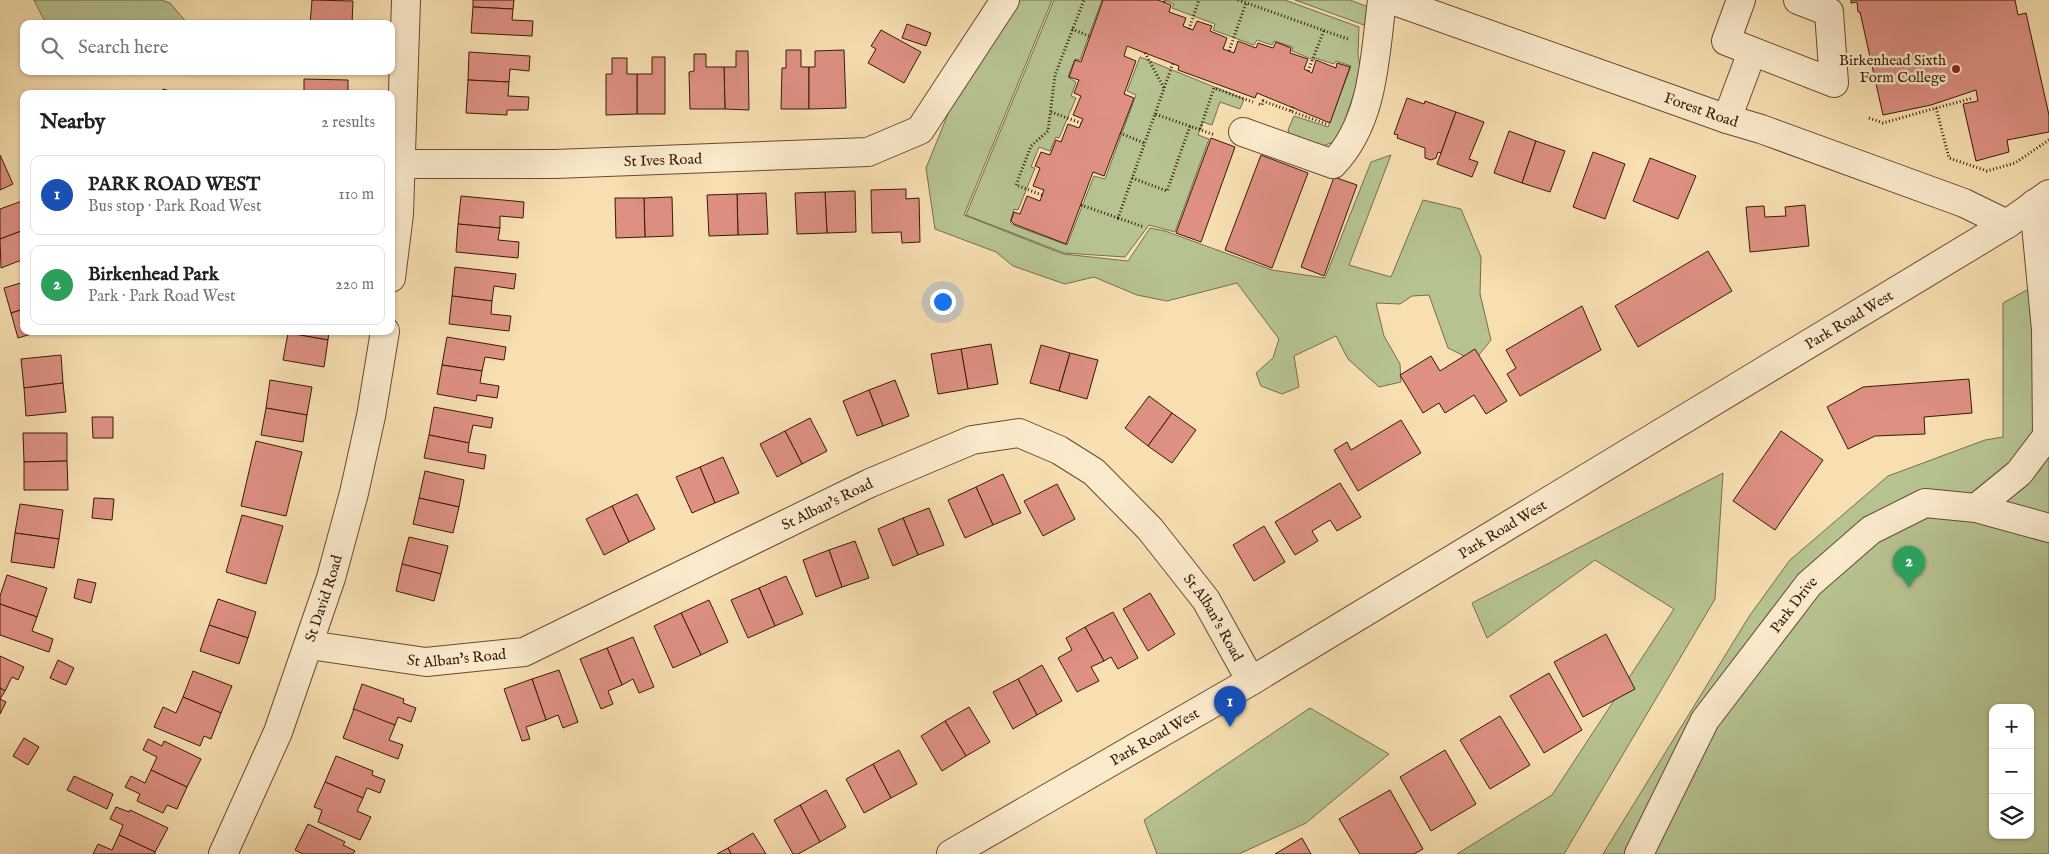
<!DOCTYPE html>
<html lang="en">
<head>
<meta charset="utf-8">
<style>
	:root { --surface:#fff; --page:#f6f6f6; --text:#202124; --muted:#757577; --line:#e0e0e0; --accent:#8f2418 }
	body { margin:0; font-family:"IM FELL English",serif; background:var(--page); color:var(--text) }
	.controls { position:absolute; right:15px; bottom:15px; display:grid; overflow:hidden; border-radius:10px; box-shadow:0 1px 4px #0004 }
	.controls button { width:45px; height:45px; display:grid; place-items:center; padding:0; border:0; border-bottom:1px solid var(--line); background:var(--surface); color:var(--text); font:25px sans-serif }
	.you { position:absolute; left:942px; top:301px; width:18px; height:18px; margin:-12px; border:4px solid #fff; border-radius:50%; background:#1a73e8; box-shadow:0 0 0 8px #1a73e833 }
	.badge { display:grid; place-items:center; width:32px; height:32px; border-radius:50%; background:var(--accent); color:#fff; font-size:16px; font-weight:700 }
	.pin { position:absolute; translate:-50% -41px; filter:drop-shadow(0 1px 2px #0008) }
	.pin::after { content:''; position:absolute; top:26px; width:18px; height:15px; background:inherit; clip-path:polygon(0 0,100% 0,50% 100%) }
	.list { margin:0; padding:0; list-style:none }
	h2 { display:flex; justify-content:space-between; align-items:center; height:65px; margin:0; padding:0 20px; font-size:21px }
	h2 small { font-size:16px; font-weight:400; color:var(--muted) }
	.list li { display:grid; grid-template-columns:32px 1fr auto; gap:15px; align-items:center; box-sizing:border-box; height:80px; margin:0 10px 10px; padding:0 10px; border:1px solid var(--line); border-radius:10px }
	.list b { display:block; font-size:19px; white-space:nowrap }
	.list p { margin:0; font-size:16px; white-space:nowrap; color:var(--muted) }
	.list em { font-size:16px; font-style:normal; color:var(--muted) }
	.icon { flex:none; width:28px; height:28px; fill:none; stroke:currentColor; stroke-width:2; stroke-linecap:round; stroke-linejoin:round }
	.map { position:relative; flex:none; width:2049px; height:854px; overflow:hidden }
	.search { position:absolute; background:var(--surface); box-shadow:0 1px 4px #0004; left:20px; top:20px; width:375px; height:55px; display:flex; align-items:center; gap:12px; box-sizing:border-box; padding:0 18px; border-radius:10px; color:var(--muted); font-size:19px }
	.panel { position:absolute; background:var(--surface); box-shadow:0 1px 4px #0004; left:20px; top:90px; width:375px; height:245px; border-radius:10px }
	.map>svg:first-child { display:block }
	.green { fill:#b6c391; stroke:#776e4a; fill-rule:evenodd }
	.building { fill:#de9083; stroke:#381a03 }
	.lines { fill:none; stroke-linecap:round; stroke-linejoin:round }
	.minor-casing { stroke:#684b2e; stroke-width:30 }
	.path { stroke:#381a03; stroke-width:3; stroke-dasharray:1 2.5; stroke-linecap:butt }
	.minor { stroke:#faeacc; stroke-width:28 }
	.poi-dot { fill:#8f2418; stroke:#faeacc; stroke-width:2 }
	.labels { text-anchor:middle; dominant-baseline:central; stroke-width:5; stroke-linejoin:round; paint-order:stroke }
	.poi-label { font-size:15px; fill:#381a03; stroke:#faeacc; text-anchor:end }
	.street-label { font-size:15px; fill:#381a03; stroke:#faeacc }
</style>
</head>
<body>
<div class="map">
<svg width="2049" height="854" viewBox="0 0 2049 854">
	<rect width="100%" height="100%" fill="#f7dfb1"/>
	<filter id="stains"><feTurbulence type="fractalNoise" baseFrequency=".004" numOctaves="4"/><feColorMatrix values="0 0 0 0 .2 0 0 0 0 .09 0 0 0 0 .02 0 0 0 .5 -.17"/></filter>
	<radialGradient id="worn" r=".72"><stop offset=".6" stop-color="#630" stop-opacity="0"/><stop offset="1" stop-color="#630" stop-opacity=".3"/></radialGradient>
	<g class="green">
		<path d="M34,0h127l9,3 18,21h-139l-6,-6z"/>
		<path d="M1010,0h42l-88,215 99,39 65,7 22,-33 15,3 107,39 53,8 46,-116 20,-7 -42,110 42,12 32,-77 38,9 20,48 -1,37 11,46 -17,21 -26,-13 -19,-53 -17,1 -12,8 -24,-1 8,33 16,28 1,18 -22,5 -31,-28 -12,-23 -42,20 5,31 -17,7 -21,-8 -5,-13 17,-15 6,-19 -42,-56 -70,18 -30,-6 -43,-18 -29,7 -52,-18 -17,-14 -61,-23 -9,-61 26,-64z"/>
		<path d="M1054,0h48l-22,60 -5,-1 -7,18 8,5 -5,14 5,2 -17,40 -3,-1 -6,14 -11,-4 -8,20 4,1 -17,42 -4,-1 -4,13 3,3 54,20 27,-69 11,3 31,-84 -9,-4 13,-34 104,42 -4,10 -20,-7 -8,23 -9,-3 -5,13 11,4 -34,93 -26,-7 -24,32 -61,-4 -98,-38z"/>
		<path d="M1164,0h121l74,27 -1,27 3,19 -23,67 -17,7 -31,-11 -2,-6 6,-14 34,11 23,-61 -15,-5 -2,3 -19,-6 -1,2 -22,-9 1,-4 -19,-6 -2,4 -15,-5 -3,5 -41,-15 2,-6 -43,-16 2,-4z"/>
		<path d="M1295,0h55l21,8 -7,17z"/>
		<path d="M2049,278v576h-446l147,-239 40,-55 98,-84 97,-36 18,-3v-134zM1993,708h37v127h-37z"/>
		<path d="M1723,473l-8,126 -151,255h-107l95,-59 122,-186 -79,-49 -108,78 -15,-35z"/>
		<path d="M1310,708l79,46 -83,69 -67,31h-82l-13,-34z"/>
	</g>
	<g class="building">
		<path d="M312,0l41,1 -1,23h-42z"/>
		<path d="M473,0h41l-1,9 -40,-2z"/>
		<path d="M1103,0h55l13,5 -2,7 17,6 -3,8 10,4 4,-9 15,5 -2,5 17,7 -4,11 11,4 4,-12 18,7 2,-5 15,5 3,-6 15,6 -1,5 18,6 -4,10 8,4 4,-13 20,8 1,-5 13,4 -20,56 -73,-30 -2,5 -77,-28 1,-4 -52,-20 -3,10 12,5 -12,33 10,4 -30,78 -11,-4 -27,72 -52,-20 -3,-3 3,-9 6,2 7,-18 13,5 4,-11 -11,-4 7,-18 -5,-2 6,-14 9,3 6,-15 5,2 7,-18 11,4 4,-9 -10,-4 8,-19 -7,-3 5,-13 -10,-3 6,-17 6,2z"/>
		<path d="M1851,0h164l3,15 8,-2 23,102v17l-42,8 2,12 -33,9 -13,-57 15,-3 -2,-11 -45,15 -48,10 -23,-103h-2l-1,-10 -6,1z"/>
		<path d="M473,7l40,2 -1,11 21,1 -1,15 -61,-3z"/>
		<path d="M907,24l24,9 -5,13 -24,-8z"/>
		<path d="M881,30l40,22 -17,31 -36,-20 8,-14 -5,-3z"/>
		<path d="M786,50h15v17h8v42h-28l1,-41h4z"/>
		<path d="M844,50l2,58 -37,1v-42h6v-16z"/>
		<path d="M736,51h12l1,59 -24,-1 -1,-42h12z"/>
		<path d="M469,52l61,4 -1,15 -19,-2 -1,13 -41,-2z"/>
		<path d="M694,54h12v13h18l1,42h-35l-1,-37 5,-1z"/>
		<path d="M652,57h13v57h-28v-40h15z"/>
		<path d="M612,58h15v16h10v40l-31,1v-41h6z"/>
		<path d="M304,79l44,1v14h-44z"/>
		<path d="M468,80l41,2 -1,14 21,1 -1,13h-21v5l-41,-2z"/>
		<path d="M163,89l17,5h-18z"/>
		<path d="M1407,98l17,6 1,-3 31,11 -15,41 -3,-1 -2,6 -5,2 -6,-2v-10l-28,-10 1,-3 -4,-1z"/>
		<path d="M1456,112l28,10 -15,37 9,3 -6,15 -35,-13z"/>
		<path d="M1509,131l27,10 -14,42 -28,-10z"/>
		<path d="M1211,138l24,9 -34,95 -25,-9z"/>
		<path d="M1536,141l29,10 -15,41 -28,-9z"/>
		<path d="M1593,152l32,12 -20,55 -32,-12z"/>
		<path d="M0,155l13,29 -13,6z"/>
		<path d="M1261,155l47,18 -36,95 -47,-18z"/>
		<path d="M1650,158l46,18 -18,43 -45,-18z"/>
		<path d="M1334,177l23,8 -33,91 -23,-9z"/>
		<path d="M906,189v10l13,-1 1,44 -18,1 -1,-11 -29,1 -1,-43z"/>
		<path d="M855,191l1,41 -29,1 -2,-41z"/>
		<path d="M825,192l2,41 -30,1 -2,-41z"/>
		<path d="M766,193l2,41 -30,1 -1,-41z"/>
		<path d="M737,194l1,41 -29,1 -2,-41z"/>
		<path d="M461,196l63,6 -1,16 -23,-2v12l-42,-4z"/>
		<path d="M672,197l1,39 -28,1 -1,-39z"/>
		<path d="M615,198h29l1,39 -29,1z"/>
		<path d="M22,201l2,29 -24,9v-30z"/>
		<path d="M1805,205l4,41 -59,6 -4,-45 18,-1 1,11 21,-1 -1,-9z"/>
		<path d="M458,224l42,4 -2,12 21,2 -1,16 -62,-6z"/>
		<path d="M24,230v29l-23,9 -1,-29z"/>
		<path d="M1708,251l24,40 -94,56 -23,-41z"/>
		<path d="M455,267l61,7 -2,15 -20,-3 -2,15 -40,-5z"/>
		<path d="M24,282v27l-13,4 -7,-25z"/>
		<path d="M452,296l40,5 -1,13 20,2 -2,15 -60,-7z"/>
		<path d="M1582,306l19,44 -81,46 -13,-22 9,-6 -10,-18z"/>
		<path d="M24,309v22h17l-23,7 -7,-25z"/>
		<path d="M288,331h41l-1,9 -40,-7z"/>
		<path d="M288,333l40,7 -4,27 -41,-7z"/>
		<path d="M447,337l59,10 -2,13 -19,-3 -3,14 -40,-6z"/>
		<path d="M991,344l7,40 -30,5 -7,-40z"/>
		<path d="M1041,345l29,8 -11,38 -29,-8z"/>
		<path d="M961,349l7,40 -30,5 -7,-40z"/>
		<path d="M1475,349l32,52 -21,13 -12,-19 -29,18 -6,-10 -16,10 -23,-38 31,-19 9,15z"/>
		<path d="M1070,353l28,7 -11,39 -28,-8z"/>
		<path d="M61,355l2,28 -39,5 -3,-29z"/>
		<path d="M442,365l40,6 -2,12 19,3 -2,12 -20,-3 -1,6 -39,-7z"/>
		<path d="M1969,379l3,34 -48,4 1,17 -50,2 -27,13 -21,-42 36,-20z"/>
		<path d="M270,380l42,7 -5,28 -41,-7z"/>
		<path d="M895,380l14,36 -26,10 -14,-36z"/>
		<path d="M63,383l3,29 -40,4 -2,-28z"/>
		<path d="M869,390l14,36 -26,10 -14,-35z"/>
		<path d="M1149,396l23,17 -24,33 -23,-18z"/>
		<path d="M434,407l59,11 -2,10 -18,-3 -4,18 -40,-8z"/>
		<path d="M266,408l41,7 -4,27 -42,-7z"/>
		<path d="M1172,413l24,17 -24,33 -24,-17z"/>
		<path d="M92,417h21v21h-20z"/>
		<path d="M810,418l17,33 -25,13 -17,-33z"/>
		<path d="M1401,420l20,33 -63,38 -24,-41 13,-8 4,8z"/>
		<path d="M785,431l17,33 -25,13 -17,-33z"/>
		<path d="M1781,431l42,29 -48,70 -42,-29z"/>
		<path d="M23,433h44v28l-43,1z"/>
		<path d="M429,435l40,8 -1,9 18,3 -2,14 -60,-11z"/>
		<path d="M256,441l46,11 -16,64 -45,-10z"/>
		<path d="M723,457l16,36 -24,10 -15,-36z"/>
		<path d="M67,461l1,29h-44v-28z"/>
		<path d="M700,467l15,36 -23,10 -16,-36z"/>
		<path d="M425,471l39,9 -5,27 -40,-9z"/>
		<path d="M1003,474l18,39 -28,12 -17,-38z"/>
		<path d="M1340,483l21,34 -24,14 -7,-11 -18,11 6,10 -23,14 -20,-33z"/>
		<path d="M1057,484l18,35 -32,17 -19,-35z"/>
		<path d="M976,487l17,38 -28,13 -17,-38z"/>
		<path d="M637,494l18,35 -26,13 -17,-36z"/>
		<path d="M94,498l20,1 -2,21 -20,-2z"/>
		<path d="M419,498l40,9 -6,26 -40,-9z"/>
		<path d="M20,504l43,6 -4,29 -44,-6z"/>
		<path d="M612,506l17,36 -25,13 -18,-36z"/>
		<path d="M929,508l15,37 -26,10 -15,-37z"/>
		<path d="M242,515l41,11 -17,58 -40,-12z"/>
		<path d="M903,518l15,37 -25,11 -15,-37z"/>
		<path d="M1264,526l21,36 -31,19 -21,-36z"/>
		<path d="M15,533l44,6 -5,29 -43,-6z"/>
		<path d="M409,537l39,9 -7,28 -39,-10z"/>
		<path d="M855,541l14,37 -27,9 -13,-37z"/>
		<path d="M829,550l13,37 -26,10 -13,-37z"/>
		<path d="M402,564l39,10 -7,27 -38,-10z"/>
		<path d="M7,575l40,13 -10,29 -37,-13v-8z"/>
		<path d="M786,576l17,38 -28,12 -16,-38z"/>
		<path d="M78,579l18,4 -5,20 -17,-5z"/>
		<path d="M759,588l16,38 -27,12 -17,-38z"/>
		<path d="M1150,593l25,41 -27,17 -25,-42z"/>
		<path d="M218,599l38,13 -8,26 -39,-13z"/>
		<path d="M709,600l19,42 -27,13 -20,-42z"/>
		<path d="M0,604l37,13 -5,14 21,8 -4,13 -49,-17z"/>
		<path d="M1113,612l25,46 -20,11 -7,-12 -7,4 -19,-34z"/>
		<path d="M681,613l20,42 -28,13 -19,-42z"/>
		<path d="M209,625l39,13 -9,26 -39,-13z"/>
		<path d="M1085,627l19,34 -13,6 8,14 -22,11 -19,-34 14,-8 -6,-12z"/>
		<path d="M1606,634l29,55 -52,28 -29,-55z"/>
		<path d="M633,637l21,50 -15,6 -6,-14 -11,6 -15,-37z"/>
		<path d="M607,648l15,37 -14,6 5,13 -12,5 -21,-50z"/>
		<path d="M0,656l24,11 -6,13 -6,-3 -7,14 -5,-3z"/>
		<path d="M58,660l16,8 -8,17 -16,-7z"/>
		<path d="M1042,665l20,36 -25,14 -19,-36z"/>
		<path d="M559,670l19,52 -15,6 -5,-13 -12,5 -14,-41z"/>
		<path d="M193,671l39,15 -11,27 -38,-16z"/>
		<path d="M1549,673l33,57 -38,23 -34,-57z"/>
		<path d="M532,679l14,41 -20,7 4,12 -8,2 -18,-52z"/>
		<path d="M1018,679l19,36 -24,14 -20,-37z"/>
		<path d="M362,684l42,15 -1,4 13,5 -5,14 -13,-5 -3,8 -42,-15z"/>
		<path d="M0,688l5,3 -5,8 6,3 -6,12z"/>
		<path d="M183,697l38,16 -10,26 -7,-3 -4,10 -46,-19 9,-20 13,6z"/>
		<path d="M969,707l21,35 -24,14 -21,-35z"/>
		<path d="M354,709l41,16 -6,15 14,5 -5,14 -55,-21z"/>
		<path d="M1500,716l30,49 -40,24 -30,-49z"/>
		<path d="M945,721l21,35 -24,15 -21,-35z"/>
		<path d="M24,738l15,9 -11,18 -15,-9z"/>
		<path d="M148,739l14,7 2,-5 37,18 -14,28 -36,-17 6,-13 -14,-7z"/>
		<path d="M899,750l18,34 -26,14 -18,-34z"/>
		<path d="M1445,750l31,54 -45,27 -31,-54z"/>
		<path d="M336,756l37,15 -1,4 13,5 -5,13 -13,-5 -4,10 -38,-16z"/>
		<path d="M873,764l18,34 -27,15 -18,-34z"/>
		<path d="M151,770l36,17 -10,22 -10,-4 -4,8 -26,-12 3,-7 -15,-7 6,-11 14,7z"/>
		<path d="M74,776l39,18 -6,15 -40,-19z"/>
		<path d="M325,782l38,16 -6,13 14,6 -11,23 -42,-18 4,-12 -8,-3z"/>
		<path d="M826,790l20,37 -26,15 -20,-37z"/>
		<path d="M1390,790l33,59 -9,5h-54l-21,-35z"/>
		<path d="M800,805l20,37 -22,12h-5l-19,-34z"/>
		<path d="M116,807l13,5 1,-2 38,18 -13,24 -36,-17 4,-10 -13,-6z"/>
		<path d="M308,824l37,18 -2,3 12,6 -2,3h-50l-8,-4z"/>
		<path d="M753,833l13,21h-35l-3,-6z"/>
		<path d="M119,835l36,17v2h-62l5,-10 14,6z"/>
		<path d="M1302,838l9,16h-36z"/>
		<path d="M728,848l3,6h-14z"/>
	</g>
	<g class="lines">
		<defs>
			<g id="minor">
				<path id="s1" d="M1392,0l335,119 34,10 203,74 43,21"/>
				<path d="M1741,0l-15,41 108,42 -5,-71 -31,-12"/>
				<path d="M1727,119l25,-67"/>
				<path d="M1243,132l90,32c41,-42 42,-109 49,-164"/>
				<path id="s2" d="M401,164h154l313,-12 52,-22 85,-130"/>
				<path d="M2034,204l12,126 1,106"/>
				<path d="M391,278l8,-64 7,-214"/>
				<path d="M1976,508l43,-35 28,-37 2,4"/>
				<path id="s3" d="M309,645l117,17 98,-10 346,-169 102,-43 47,-7 40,17 35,22 56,57 56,71 45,81"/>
				<path id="s4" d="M223,854l55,-122 53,-154 23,-85 17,-77 14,-85"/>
				<path id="s5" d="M951,854l300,-173 756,-457 42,-30"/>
				<path id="s6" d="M1639,854l66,-134 104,-136 62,-54 54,-27 51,5 73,20"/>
			</g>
		</defs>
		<use href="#minor" class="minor-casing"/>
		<g class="path">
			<path d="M1238,0l110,39"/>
			<path d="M1164,2l1,-2"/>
			<path d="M1072,29l17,7"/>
			<path d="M1189,29l10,-29"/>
			<path d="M1229,51l17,-48"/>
			<path d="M1145,53l19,35"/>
			<path d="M1308,71l16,-41"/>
			<path d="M1259,104l3,1 1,-4 63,23"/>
			<path d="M1936,108l37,-10"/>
			<path d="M1291,111l2,-4"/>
			<path d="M1051,112l30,11"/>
			<path d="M1155,114l18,-51"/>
			<path d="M1869,118l14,5 53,-15 13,50 38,13 28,-8 34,-23"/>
			<path d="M1200,129l14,-41 39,14"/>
			<path d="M1120,133l24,10"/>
			<path d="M1132,178l35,13 23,-65"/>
			<path d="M1042,195l-26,-10 15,-39 17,-15 7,-56 29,-75"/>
			<path d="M1081,205l37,13 37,-104 60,21"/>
			<path d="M1118,218l26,9"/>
		</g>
		<use href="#minor" class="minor"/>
	</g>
	<circle class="poi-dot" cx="1956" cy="69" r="5"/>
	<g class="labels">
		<g class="poi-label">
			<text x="1946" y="60">Birkenhead Sixth<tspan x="1946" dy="17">Form College</tspan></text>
		</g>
		<g class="street-label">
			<text stroke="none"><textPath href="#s1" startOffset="328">Forest Road</textPath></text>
			<text stroke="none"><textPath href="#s2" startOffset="262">St Ives Road</textPath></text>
			<text stroke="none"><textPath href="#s5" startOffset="1045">Park Road West</textPath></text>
			<text stroke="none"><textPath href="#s3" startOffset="554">St Alban's Road</textPath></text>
			<text stroke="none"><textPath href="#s5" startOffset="640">Park Road West</textPath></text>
			<text stroke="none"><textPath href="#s4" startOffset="275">St David Road</textPath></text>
			<text stroke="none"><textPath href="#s6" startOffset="295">Park Drive</textPath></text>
			<text stroke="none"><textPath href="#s3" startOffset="1034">St Alban's Road</textPath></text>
			<text stroke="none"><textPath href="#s3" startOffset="149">St Alban's Road</textPath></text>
			<text stroke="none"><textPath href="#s5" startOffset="235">Park Road West</textPath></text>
		</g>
	</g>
	<rect width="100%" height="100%" filter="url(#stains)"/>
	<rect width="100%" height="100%" fill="url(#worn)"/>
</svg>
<div class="controls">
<button>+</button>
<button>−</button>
<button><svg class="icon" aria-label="layers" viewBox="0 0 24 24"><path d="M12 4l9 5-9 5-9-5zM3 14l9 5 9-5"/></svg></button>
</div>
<div class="you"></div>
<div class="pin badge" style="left:1230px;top:727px;background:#1a4fb4">1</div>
<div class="pin badge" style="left:1909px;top:587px;background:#2e9e5b">2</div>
<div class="search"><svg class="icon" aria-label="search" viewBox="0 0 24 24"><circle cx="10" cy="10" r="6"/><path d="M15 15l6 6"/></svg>Search here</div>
<section class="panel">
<h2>Nearby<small>2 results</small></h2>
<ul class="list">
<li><span class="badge" style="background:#1a4fb4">1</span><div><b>PARK ROAD WEST</b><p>Bus stop · Park Road West</p></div><em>110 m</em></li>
<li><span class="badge" style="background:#2e9e5b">2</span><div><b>Birkenhead Park</b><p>Park · Park Road West</p></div><em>220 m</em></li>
</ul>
</section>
</div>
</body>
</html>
